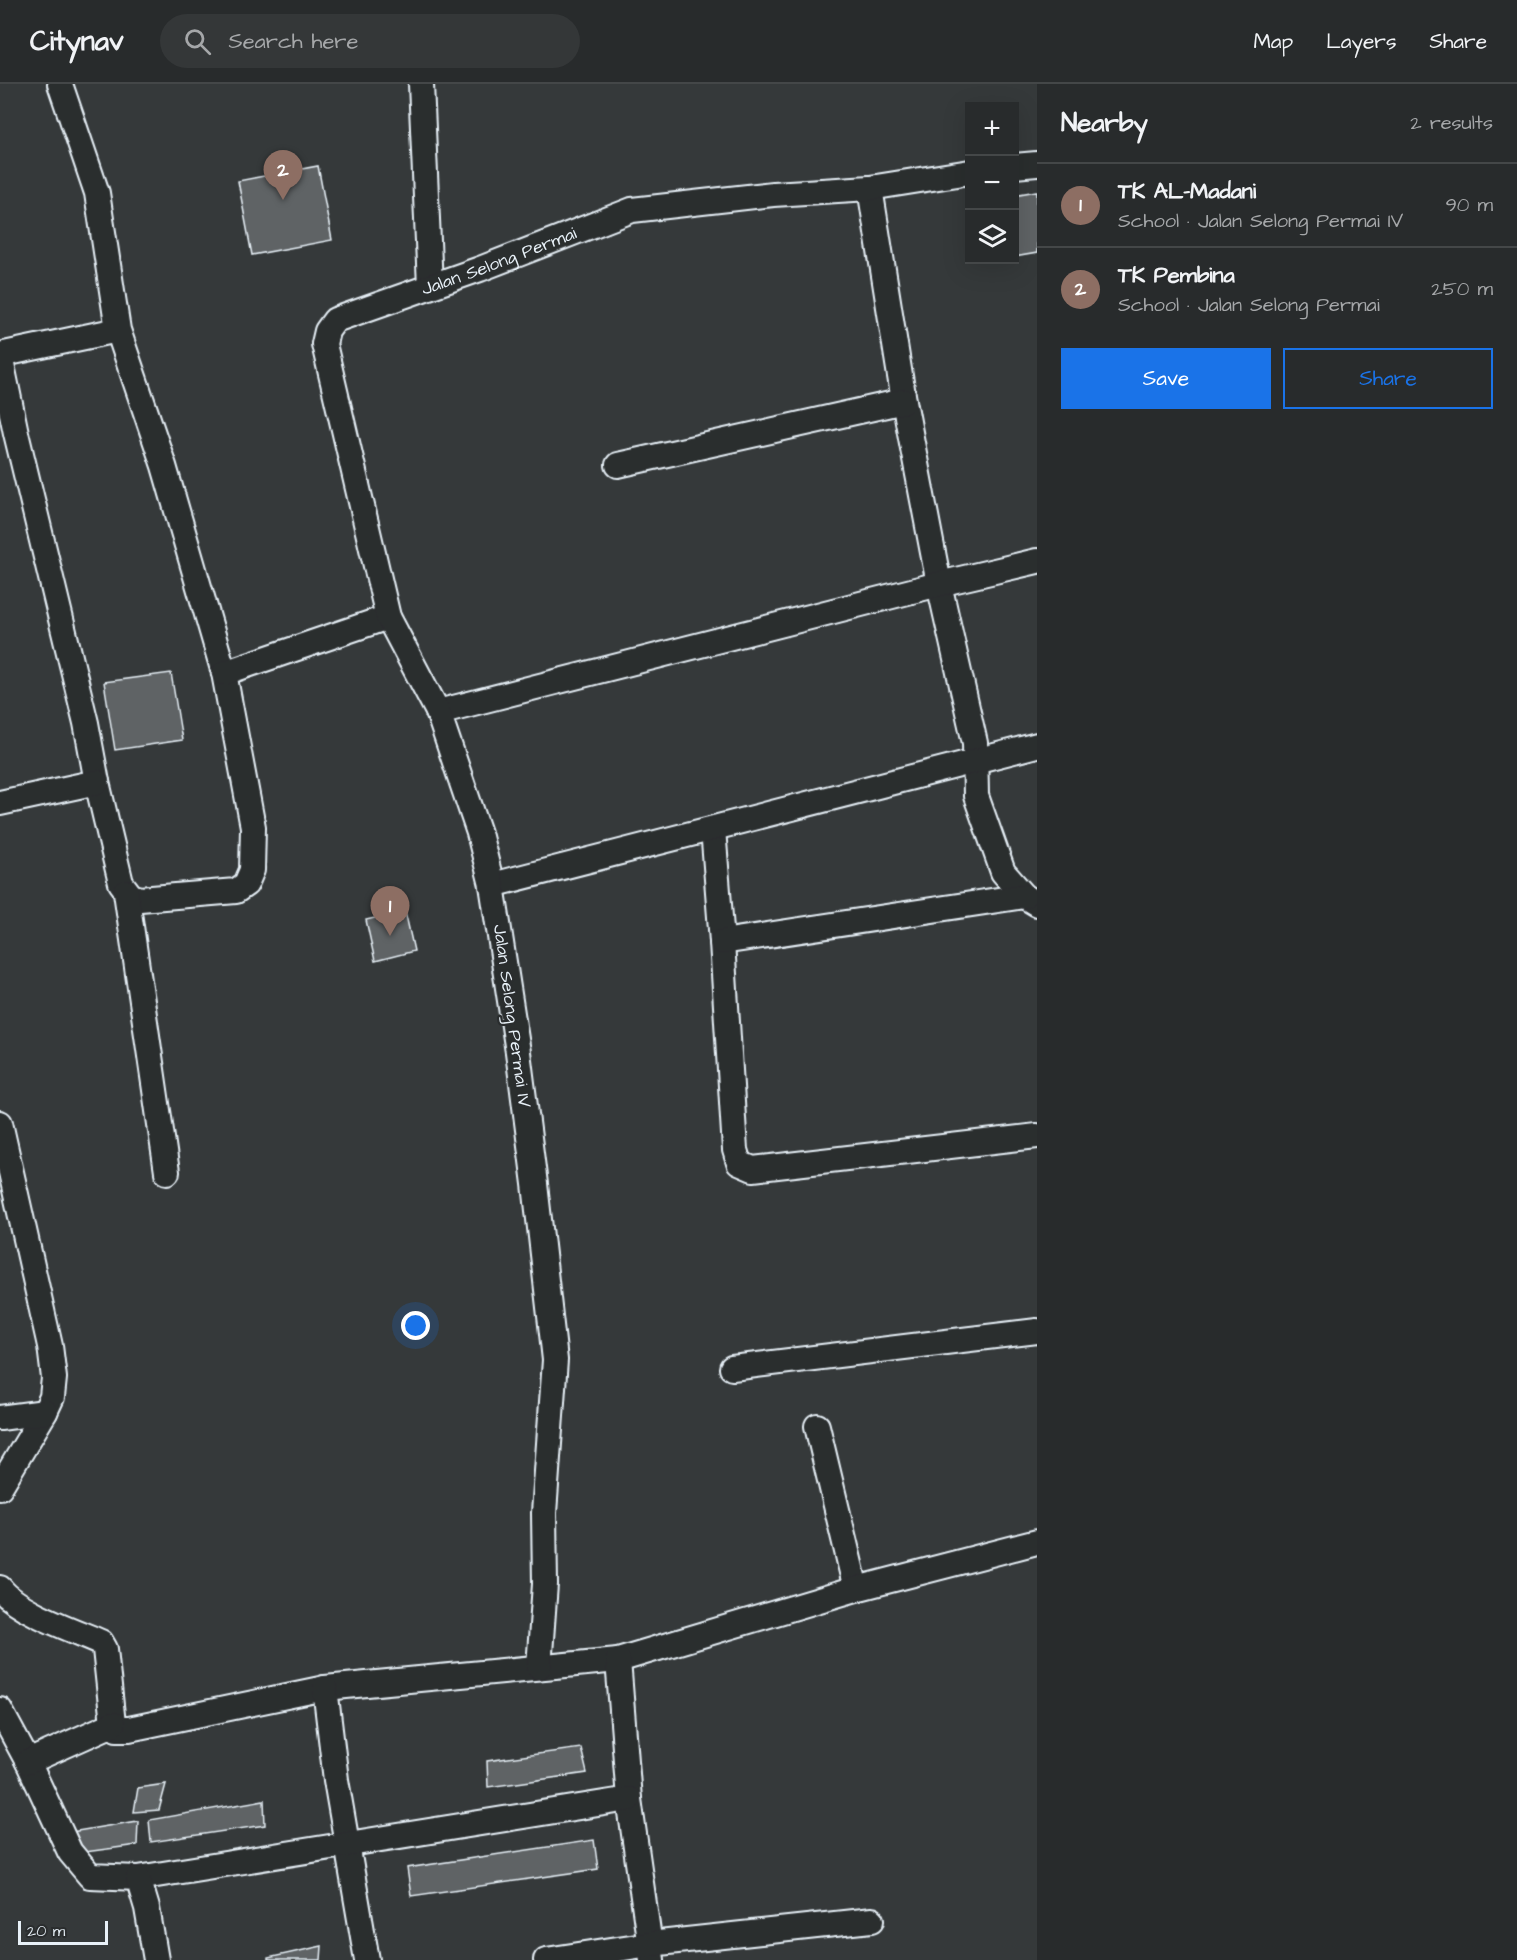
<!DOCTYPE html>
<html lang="en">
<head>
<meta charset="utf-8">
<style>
	:root { --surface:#282b2c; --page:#343738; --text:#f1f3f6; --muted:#a5a7a9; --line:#444748; --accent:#1a73e8 }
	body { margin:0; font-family:"Architects Daughter",sans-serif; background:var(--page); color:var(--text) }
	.controls { position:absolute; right:18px; top:18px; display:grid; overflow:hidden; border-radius:0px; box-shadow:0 6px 24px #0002 }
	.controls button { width:54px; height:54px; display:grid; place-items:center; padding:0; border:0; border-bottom:2px solid var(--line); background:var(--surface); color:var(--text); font:30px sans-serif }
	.scale { position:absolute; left:18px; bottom:15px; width:90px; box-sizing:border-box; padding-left:6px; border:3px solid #e8f1f8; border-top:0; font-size:16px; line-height:21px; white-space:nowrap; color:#e8f1f8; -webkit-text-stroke:4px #2a2d2e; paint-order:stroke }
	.you { position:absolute; left:416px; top:1242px; width:21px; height:21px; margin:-15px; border:4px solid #fff; border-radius:50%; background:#1a73e8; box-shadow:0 0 0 9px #1a73e833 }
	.badge { display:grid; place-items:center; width:39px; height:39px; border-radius:50%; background:var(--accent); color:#fff; font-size:20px; font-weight:700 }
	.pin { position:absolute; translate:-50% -50px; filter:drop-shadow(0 2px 3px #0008) }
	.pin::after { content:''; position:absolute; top:32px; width:21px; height:18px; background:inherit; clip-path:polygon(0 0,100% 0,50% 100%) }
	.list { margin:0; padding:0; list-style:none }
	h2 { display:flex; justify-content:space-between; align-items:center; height:78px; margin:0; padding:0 24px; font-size:26px }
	h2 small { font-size:20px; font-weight:400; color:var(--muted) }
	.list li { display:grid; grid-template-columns:39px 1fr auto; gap:18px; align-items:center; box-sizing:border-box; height:84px; padding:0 24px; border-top:2px solid var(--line) }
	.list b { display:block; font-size:22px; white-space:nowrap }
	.list p { margin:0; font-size:20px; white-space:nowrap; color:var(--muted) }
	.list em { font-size:20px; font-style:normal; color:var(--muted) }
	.actions { display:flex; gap:12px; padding:18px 24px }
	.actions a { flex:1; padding:14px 0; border:2px solid var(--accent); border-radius:0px; text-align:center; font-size:21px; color:var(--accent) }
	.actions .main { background:var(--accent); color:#fff }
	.icon { flex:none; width:33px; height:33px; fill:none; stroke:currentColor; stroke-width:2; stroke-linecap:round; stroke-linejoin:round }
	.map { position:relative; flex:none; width:1037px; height:1876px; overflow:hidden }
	header { display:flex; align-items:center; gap:36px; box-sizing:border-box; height:84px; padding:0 30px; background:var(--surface); border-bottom:2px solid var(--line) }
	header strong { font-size:28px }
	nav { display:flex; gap:33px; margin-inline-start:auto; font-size:21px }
	.search { width:420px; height:54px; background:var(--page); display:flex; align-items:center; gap:15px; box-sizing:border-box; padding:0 21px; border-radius:33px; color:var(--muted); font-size:22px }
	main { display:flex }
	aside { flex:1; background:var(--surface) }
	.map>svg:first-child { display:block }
	.building { fill:#5f6365; stroke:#e8f1f8; stroke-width:1.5 }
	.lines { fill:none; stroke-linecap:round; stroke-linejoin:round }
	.minor-casing { stroke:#e8f1f8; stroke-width:28 }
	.minor { stroke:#2a2d2e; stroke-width:24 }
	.labels { text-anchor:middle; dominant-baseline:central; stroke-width:4.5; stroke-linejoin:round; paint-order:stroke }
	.street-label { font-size:18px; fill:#e8f1f8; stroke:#2a2d2e }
</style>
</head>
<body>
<header>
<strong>Citynav</strong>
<div class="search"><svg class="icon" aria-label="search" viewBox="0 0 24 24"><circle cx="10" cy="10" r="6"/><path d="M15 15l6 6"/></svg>Search here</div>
<nav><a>Map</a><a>Layers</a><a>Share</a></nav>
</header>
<main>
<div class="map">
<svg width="1037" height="1876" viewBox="0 0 1037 1876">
	<rect width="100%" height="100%" fill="#35393a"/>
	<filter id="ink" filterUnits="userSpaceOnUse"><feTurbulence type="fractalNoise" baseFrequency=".0167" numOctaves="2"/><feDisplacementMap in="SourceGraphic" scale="12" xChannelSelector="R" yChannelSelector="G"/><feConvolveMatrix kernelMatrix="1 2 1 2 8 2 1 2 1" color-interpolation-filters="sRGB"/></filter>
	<g filter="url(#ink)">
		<g class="building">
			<path d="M318,82l14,74 -80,15 -14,-74z"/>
			<path d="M1037,107v62l-23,4v-62z"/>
			<path d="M171,589l11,67 -67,10 -11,-68z"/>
			<path d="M405,827l9,40 -39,10 -9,-41z"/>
			<path d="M581,1664l6,25 -99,14 -1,-26z"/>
			<path d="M166,1700l-7,26 -25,2 4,-24z"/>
			<path d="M264,1716l1,25 -114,17 -2,-22z"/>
			<path d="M138,1737l-1,24 -52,7 -14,-20z"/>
			<path d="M594,1756l4,29 -187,27 -4,-28z"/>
			<path d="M322,1862l-1,14h-53v-2z"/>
		</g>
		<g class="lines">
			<defs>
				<g id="minor">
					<path d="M60,0l37,109 21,137 -114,24 -2,11 14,68 70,290 11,59 24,101 10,13 9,3 96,-8 10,-7 6,-14 1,-43 -29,-154 -60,-207 -46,-136"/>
					<path d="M421,0l9,202"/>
					<path d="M1014,82l23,-2"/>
					<path d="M870,104l34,213 35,183 36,159 1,53 27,76 21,24 13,8"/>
					<path d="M618,381l286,-64"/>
					<path d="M224,589l164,-56"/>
					<path d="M438,628l501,-128 98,-23"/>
					<path d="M0,719l97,-21"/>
					<path d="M713,745l9,113 13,208 4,13 14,6 284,-33"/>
					<path d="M492,801l545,-140"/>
					<path d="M126,808l41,280"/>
					<path d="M722,858l302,-46"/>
					<path d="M0,1039l50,223 4,32 -2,19 -7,15 -45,75"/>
					<path d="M732,1284l305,-37"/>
					<path d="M0,1334l45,-6"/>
					<path d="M817,1342l39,163"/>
					<path d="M0,1504c17,23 73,42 101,54l4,7 8,75 4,5h12l196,-41 293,-28 238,-71 181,-47"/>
					<path d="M618,1576l11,139 23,161"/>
					<path id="s1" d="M539,1583l6,-83 -1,-71 11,-153 -20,-176 -17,-132 -26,-167 -13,-52 -41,-121 -50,-95 -64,-273 3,-13 8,-11 145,-51 152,-59 141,-16 97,-6 100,-16"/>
					<path d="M325,1604l11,92 31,180"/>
					<path d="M0,1626l28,52 42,90 20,24 48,2 491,-79"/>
					<path d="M28,1678l85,-38"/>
					<path d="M138,1794l9,30 9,52"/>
					<path d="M546,1876l104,-16 222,-24"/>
				</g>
			</defs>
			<use href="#minor" class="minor-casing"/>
			<use href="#minor" class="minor"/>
		</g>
	</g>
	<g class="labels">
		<g class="street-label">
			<text stroke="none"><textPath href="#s1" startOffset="1557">Jalan Selong Permai</textPath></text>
			<text transform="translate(512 932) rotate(82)">Jalan Selong Permai IV</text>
		</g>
	</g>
</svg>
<div class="controls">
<button>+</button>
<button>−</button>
<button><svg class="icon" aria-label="layers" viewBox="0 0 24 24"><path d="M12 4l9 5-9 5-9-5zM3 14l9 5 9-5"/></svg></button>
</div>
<div class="scale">20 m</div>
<div class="you"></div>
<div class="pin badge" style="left:390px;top:852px;background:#8d6e63">1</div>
<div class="pin badge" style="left:283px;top:116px;background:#8d6e63">2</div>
</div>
<aside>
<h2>Nearby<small>2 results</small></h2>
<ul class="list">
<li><span class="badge" style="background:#8d6e63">1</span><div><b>TK AL-Madani</b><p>School · Jalan Selong Permai IV</p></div><em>90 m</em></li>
<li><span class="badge" style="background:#8d6e63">2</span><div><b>TK Pembina</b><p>School · Jalan Selong Permai</p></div><em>250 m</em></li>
</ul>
<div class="actions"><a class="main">Save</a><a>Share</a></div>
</aside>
</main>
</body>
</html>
